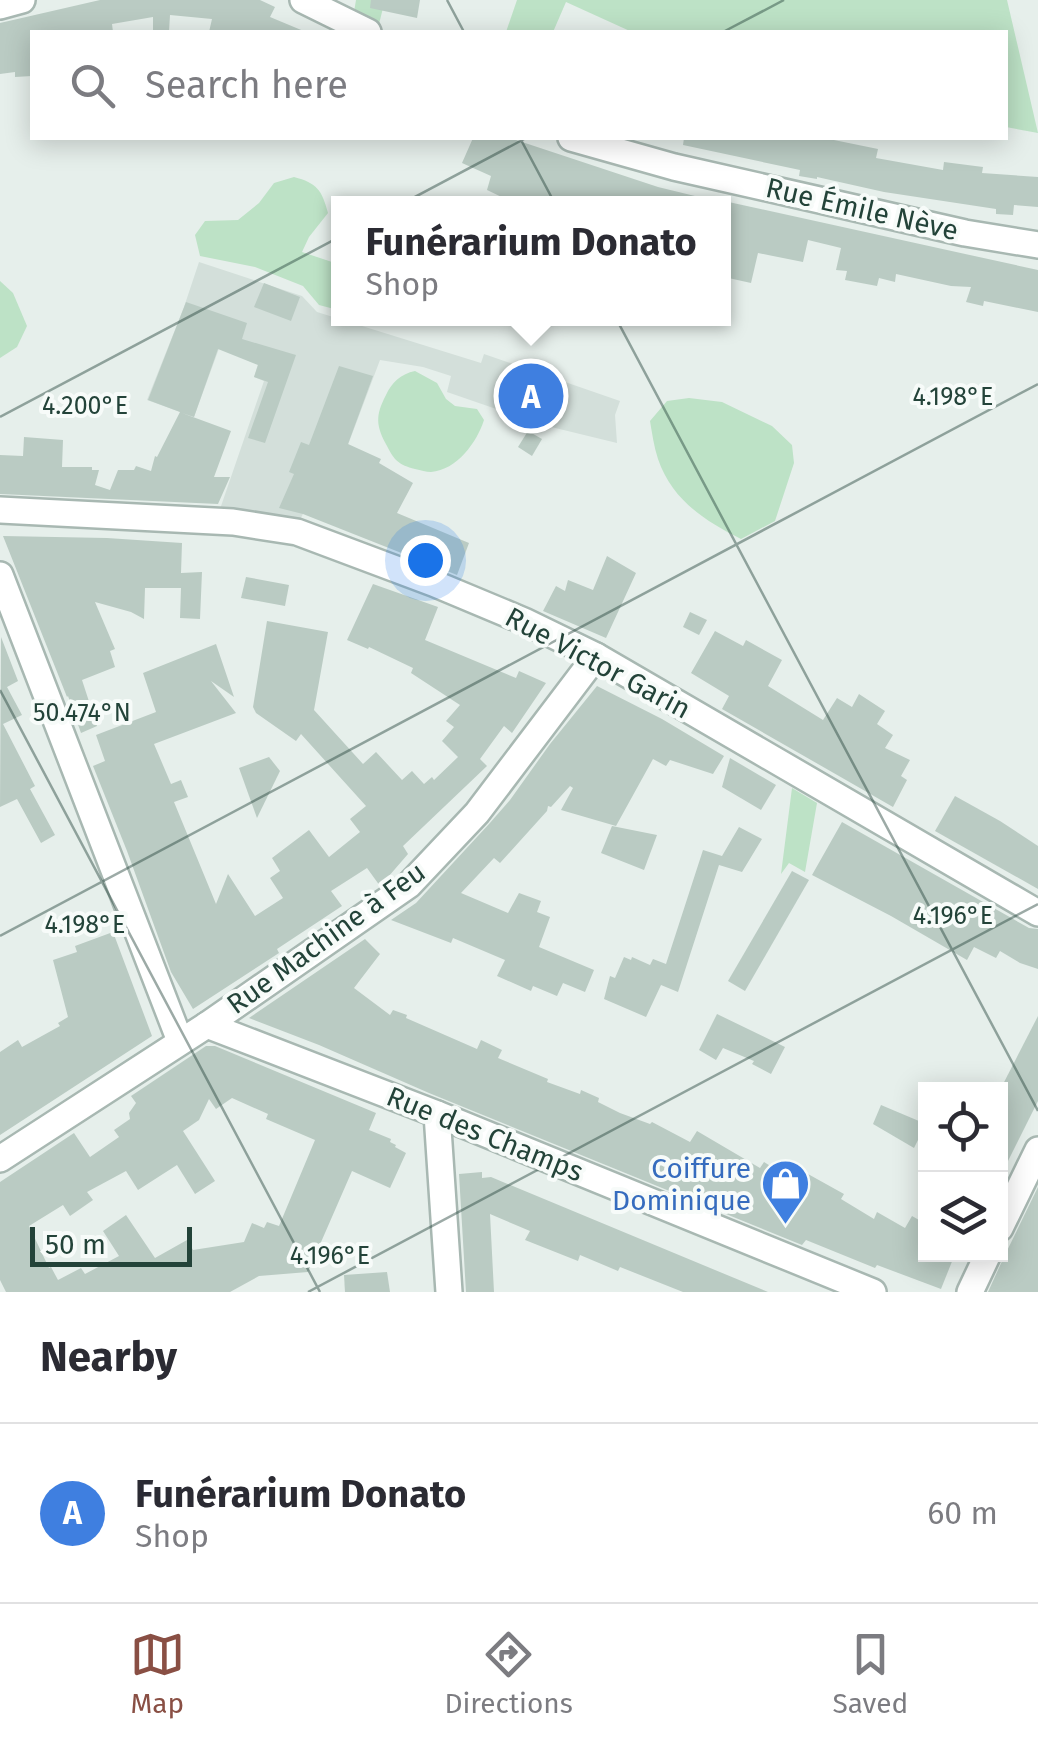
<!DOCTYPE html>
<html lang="en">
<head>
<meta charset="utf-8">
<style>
	:root { --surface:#fff; --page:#f7f7f7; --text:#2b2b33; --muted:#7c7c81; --line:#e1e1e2; --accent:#894f44 }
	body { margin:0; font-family:"Fira Sans",sans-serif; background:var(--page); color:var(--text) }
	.controls { position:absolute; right:30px; bottom:30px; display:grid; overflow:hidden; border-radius:0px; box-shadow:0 5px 25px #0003 }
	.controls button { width:90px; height:90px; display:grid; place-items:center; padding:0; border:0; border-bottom:2px solid var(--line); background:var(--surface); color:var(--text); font:50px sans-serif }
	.scale { position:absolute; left:30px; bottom:25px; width:162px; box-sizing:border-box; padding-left:10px; border:5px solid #234339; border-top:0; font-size:28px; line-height:35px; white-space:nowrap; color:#234339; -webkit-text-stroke:8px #f7fbf9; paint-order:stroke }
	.you { position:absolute; left:425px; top:560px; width:35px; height:35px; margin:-25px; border:8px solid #fff; border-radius:50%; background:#1a73e8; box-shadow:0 0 0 15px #1a73e833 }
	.badge { display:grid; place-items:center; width:65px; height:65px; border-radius:50%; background:var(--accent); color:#fff; font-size:32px; font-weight:700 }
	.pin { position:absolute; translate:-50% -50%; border:5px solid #fff; box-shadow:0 2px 10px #0006 }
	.popup { position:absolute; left:331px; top:196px; width:400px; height:130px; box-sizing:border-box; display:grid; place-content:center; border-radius:0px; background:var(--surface); filter:drop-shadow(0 2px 8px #0005); font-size:32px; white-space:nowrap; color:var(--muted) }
	.popup b { font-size:38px; color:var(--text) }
	.popup::after { content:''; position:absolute; left:50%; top:100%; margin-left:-20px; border:20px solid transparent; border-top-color:var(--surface) }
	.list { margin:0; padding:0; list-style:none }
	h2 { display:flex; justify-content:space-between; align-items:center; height:130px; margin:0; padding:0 40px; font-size:42px }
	h2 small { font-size:32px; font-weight:400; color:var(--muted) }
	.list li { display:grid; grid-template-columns:65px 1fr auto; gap:30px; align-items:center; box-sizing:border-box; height:180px; padding:0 40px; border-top:2px solid var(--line) }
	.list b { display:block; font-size:38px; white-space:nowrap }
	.list p { margin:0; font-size:32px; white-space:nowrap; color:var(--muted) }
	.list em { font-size:32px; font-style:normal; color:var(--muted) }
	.icon { flex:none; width:55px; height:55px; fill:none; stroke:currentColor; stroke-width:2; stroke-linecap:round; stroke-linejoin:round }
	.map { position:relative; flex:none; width:1038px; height:1292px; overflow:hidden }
	.search { position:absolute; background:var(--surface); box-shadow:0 5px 25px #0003; left:30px; right:30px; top:30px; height:110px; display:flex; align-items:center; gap:25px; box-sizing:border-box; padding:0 35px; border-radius:0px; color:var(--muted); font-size:38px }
	.sheet { height:310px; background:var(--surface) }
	nav { display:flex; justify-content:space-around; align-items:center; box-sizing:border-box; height:140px; border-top:2px solid var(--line); background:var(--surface); font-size:28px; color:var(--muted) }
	nav a { display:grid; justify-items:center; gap:5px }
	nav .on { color:var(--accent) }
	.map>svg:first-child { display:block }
	.built { fill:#d3dfda }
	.green { fill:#bde2c6 }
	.building { fill:#bacbc3; fill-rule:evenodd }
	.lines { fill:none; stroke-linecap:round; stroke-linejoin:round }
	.street-casing { stroke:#a8b8b2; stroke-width:30 }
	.street { stroke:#fff; stroke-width:25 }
	.ticks { fill:none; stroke:#234339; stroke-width:2.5; stroke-opacity:0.45 }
	.labels { text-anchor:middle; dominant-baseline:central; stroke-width:8; stroke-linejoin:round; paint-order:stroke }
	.street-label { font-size:28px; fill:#234339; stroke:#f7fbf9 }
	.shop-label { font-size:28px; fill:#366cbe; stroke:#f7fbf9; text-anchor:end }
	.ticks-label { font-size:25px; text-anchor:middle; fill:#234339; stroke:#f7fbf9; stroke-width:8; stroke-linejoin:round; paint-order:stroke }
</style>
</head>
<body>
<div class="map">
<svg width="1038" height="1292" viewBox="0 0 1038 1292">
	<rect width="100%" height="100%" fill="#e6efeb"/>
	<path class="built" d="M199,262l103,34 15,16 164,51 3,-9 136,47 -5,14 2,28 -74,-18 -96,-33 4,-16 -28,-9 -43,-7 -37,98 -23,21 -21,43 -80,-10 45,-131 -10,-4 4,-13 -37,-21 -27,74 -47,-17 37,-93z"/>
	<g class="green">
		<path d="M356,0h29l-8,32 -25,-8z"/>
		<path d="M517,0h490l31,133 -32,-6v-95h-374l-66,-30 -13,30h-47z"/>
		<path d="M294,177c23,6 28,13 34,36l-19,24 -7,15 36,12v46l-19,-5 -16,-19 -48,-19 -55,-11 -5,-21 10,-14 33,-1 21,-17 15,-20z"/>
		<path d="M0,281l13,12 14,33 -10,21 -17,11z"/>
		<path d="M415,371l22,12 9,16 9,7 22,3 7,11c-7,22 -27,50 -53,52 -5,0 -10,-2 -16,-3 -16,-4 -21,-9 -28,-23 -11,-20 -12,-30 -1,-51 6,-13 15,-21 29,-24z"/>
		<path d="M689,398l33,4 50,24 20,19 2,18 -19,58 -34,18c-36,-18 -69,-39 -83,-80 -4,-12 -6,-26 -8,-38l17,-20z"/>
		<path d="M792,788l25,15 -12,69 -16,-9 -8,11z"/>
	</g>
	<g class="building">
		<path d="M100,0h160l15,7 -5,10 36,15h-97l3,-13 -42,-4 -1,17h-16v-15l-41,7 1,8h-81v44l-17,1v-5l-15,2v-51z"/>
		<path d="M371,0h49l-3,18 -47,-10z"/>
		<path d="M473,138h37l148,49 41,10 -1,7h-182l-29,-14 4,-14 -29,-13z"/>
		<path d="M684,138h150v2l44,9 -2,9 67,12 1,-8 39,5 -1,6 56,4v30l-24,-2 -1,10 -17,-1v-5l-112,-17 -67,-15v2l-18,-3 1,-6 -117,-25z"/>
		<path d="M724,201l314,69v42l-54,-11 -1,5 -17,-4 5,-15 -20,-1 -55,-12 -1,8 -16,-4 -2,8 -32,-6 2,-9 -11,-1 5,-22 -33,-8 -5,22 -45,-9 -7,30 -27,-6z"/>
		<path d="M264,283l36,14 -9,24 -37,-14z"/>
		<path d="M186,302l61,21 -5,16 54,16 -31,88 -17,-5 20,-56 -14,-5 4,-12 -40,-16 -24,68 -12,-4 49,18 -17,46h16l-12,27 -218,-10v-39l23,1 1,-19 39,3 -1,27h30v3h7l-4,15 15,5 8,-20h16l2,-4 15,5 4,-15 2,1 23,-45 -32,-12z"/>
		<path d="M339,366l34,10 -25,68 33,15 -2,4 34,20 -16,30 72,30 -12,32 -154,-61 -24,-6 15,-34 -5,-2 12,-30 8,3z"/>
		<path d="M528,431l14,8 -10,17 -14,-9z"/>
		<path d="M3,536l104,2 75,5 -1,30 21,-1 -2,47 -20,-1 1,-30h-36l-1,31 -13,-7 -36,-10 20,47 -5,2 5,16 -33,13 15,46 -16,7 -13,-37 -1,1z"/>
		<path d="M607,556l29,17 -30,65 -63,-27 13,-25 9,5 3,-11 25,10z"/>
		<path d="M246,577l43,8 -4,21 -44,-8z"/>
		<path d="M373,584l65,23 -13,33 91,38 3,-7 27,12 -34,50 -8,-7 -24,33 7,7 -84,80 5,8 -26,30 -2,2 -13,-18 -36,23 11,15 -65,43 2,4 -86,56 -22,-37 -44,-121 -34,-85 12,-5 -9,-26 60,-23 -13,-39 73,-29 18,53 -23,-16 25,32 -82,31 17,40 10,-4 7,17 -14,5 42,102 12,-30 27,42 28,-18 -13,-20 10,-7 -8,-13 37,-28 20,27 31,-25 -10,-13 16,-13 -65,-72 -5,7 -40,-28 -3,-6 14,-86 61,11 -14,78 49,54 13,-12 26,28 10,-9 12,13 8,-7 2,3 24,-23 -16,-16 12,-14 -8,-6 14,-16 -49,-32 2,-5 -44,-21 -1,2 -21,-9z"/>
		<path d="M690,612l17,8 -8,15 -16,-8z"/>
		<path d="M715,631l28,15 3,-6 36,20 -14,26 55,34 14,-22 15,9 7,-13 26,17 -8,13 16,11 -8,13 25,12 -9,16 6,4 -14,27 -171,-98 7,-13 -38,-23z"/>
		<path d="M1,637l17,44 -11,6 15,28 -19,9 32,62 -5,3 25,46 -14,8 -24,-44 -17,8z"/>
		<path d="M597,686l65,33 62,37 -11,18 -43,-14 -4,6 -13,-7 -37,67 -55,-16 12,-22 -3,-2 -19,21 -3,-1 -1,5 -47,52 -6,-5 -33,35 47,20 11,-20 22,8 -4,11 13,5 -11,30 55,23 -9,22 -22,-9 -6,13 -24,-10 -2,5 -34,-15 8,-16 -52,-22 -2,5 -60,-23 25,-17 73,-79 21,-24 40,-56z"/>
		<path d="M269,757l11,14 -23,47 -18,-50z"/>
		<path d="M730,758l46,27 -15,25 -39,-23z"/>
		<path d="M955,796l45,25 38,25v43l-103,-58z"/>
		<path d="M842,822l187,106 9,1v40l-18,-6 -20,-12 -4,7 -22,-11 -7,13 -76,-44 -79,-41z"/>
		<path d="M612,826l45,9 -13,35 -43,-17z"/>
		<path d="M739,827l23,12 -20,33 -23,-7 -41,127 -17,-7 -15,32 -42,-18 6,-23 5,2 9,-21 7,3 1,-3 18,8 3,-6 13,5 37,-114 19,6z"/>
		<path d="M792,871l17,9 -64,111 -17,-10z"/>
		<path d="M113,932l39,104 -152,99v-83l18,-12 4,7 38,-21 -2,-3 10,-6 -15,-57 24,-8 -2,-6z"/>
		<path d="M365,939l15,15 -26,34 36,27 3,-5 14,5 -1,3 71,31 4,-9 21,10 -4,8 50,21 -1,3 33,12 1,-4 18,8 -1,4 22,11 30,11 2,-2 38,20 7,-11 63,37 4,-6 37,23 7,-11 36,20 -3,5 33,20 3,-7 28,16 7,-12 14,8v30h17l10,5 -12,30 -64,-24 -2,3 -69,-28 -4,5 -373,-152 -110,-48 -70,-27z"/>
		<path d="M717,1014l68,33 -14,27 -19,-10 2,-3 -31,-13 -7,12 -17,-10z"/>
		<path d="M1038,1016v85l-38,76v-87z"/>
		<path d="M206,1046h9l161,67 -7,17 22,9 -1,3 6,3 -1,2 11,6 -16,35 -38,-17 -44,101 -49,4 -29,16h-224l-6,-12v-98l74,-49 16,24 29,-20 -5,-7 16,-11 -1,-6 7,-10 -5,-7zM232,1098l36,16 -2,5 49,21 -36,86 -12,-4 -3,6 -12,-5 -8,19 -51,8 -6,-10 -32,18 -29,-43 -23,16 16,25 -34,18 -4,-6 -23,12 -7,-13 -2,1 -20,-42 34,-21 7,11 23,-16 -6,-8 39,-21 12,19 39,-25 18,29 20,-13 -32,-50 16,-11 10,-21 7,10z"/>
		<path d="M881,1105l45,19 -12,24 -41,-24z"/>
		<path d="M482,1172v6l9,-1 277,115h-85l-63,-25 -2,4 -38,-16 -2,6 -53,-21 5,-9 -40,-17 4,78h-28l-7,-118z"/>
		<path d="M1038,1187v105h-50l15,-33z"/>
		<path d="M387,1272l3,20h-45l-1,-17z"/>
	</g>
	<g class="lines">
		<defs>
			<g id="street">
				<path d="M303,0l65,32"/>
				<path d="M0,6l22,-6"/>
				<path d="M571,138l103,29 291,66 73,12"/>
				<path d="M0,510l233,12 64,10 136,51 91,38 72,35 442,257"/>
				<path d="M0,575l180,466"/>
				<path d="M207,1025l230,89 436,178"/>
				<path d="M437,1114l12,178"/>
				<path d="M0,1159l207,-134 202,-140 68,-72 119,-157"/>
				<path d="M1000,1228l38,-78"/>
				<path d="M970,1292l18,-38"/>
			</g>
		</defs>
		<use href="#street" class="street-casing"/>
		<use href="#street" class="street"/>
	</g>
	<path class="ticks" d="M447,0l17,32M723,32l61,-32M520,138l518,973M0,417l526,-279M0,690l320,602M0,936l1038,-552M308,1292l730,-388"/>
	<defs>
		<symbol id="shop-pin" viewBox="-11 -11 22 30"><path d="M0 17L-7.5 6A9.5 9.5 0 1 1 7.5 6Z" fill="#3f7fe0" stroke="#f7fbf9"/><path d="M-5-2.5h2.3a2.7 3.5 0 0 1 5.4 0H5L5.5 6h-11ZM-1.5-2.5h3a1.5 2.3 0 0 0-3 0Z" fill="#fff"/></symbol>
	</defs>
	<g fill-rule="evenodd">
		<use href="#shop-pin" x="758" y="1156" width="55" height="75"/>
	</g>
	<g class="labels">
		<g class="street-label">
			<text transform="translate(862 209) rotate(13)">Rue Émile Nève</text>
			<text transform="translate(598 663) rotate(28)">Rue Victor Garin</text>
			<text transform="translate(326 938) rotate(-36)">Rue Machine à Feu</text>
			<text transform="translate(485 1134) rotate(22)">Rue des Champs</text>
		</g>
		<g class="shop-label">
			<text x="751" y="1168">Coiffure<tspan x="751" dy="32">Dominique</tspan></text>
		</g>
	</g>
	<g class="ticks-label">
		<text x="953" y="405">4.198°E</text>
		<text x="85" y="414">4.200°E</text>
		<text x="82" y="721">50.474°N</text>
		<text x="953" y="924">4.196°E</text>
		<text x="85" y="933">4.198°E</text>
		<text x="330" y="1264">4.196°E</text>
	</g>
</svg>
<div class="controls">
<button><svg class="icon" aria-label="locate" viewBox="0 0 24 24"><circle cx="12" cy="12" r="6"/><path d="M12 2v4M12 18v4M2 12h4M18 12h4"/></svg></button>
<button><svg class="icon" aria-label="layers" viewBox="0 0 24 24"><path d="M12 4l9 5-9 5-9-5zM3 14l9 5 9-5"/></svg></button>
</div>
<div class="scale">50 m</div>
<div class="you"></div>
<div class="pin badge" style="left:531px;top:396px;background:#3f7fe0">A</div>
<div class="popup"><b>Funérarium Donato</b>Shop</div>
<div class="search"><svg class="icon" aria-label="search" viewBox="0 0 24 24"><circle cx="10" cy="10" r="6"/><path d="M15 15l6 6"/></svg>Search here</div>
</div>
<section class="sheet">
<h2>Nearby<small></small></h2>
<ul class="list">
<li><span class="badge" style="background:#3f7fe0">A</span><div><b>Funérarium Donato</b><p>Shop</p></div><em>60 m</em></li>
</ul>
</section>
<nav>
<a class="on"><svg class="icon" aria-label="map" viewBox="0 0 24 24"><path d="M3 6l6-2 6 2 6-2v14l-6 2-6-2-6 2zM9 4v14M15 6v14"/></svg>Map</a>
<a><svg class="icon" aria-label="directions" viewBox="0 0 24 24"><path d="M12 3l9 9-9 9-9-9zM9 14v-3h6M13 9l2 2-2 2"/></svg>Directions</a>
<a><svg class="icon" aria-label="saved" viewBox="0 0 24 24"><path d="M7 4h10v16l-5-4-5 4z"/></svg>Saved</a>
</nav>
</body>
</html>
